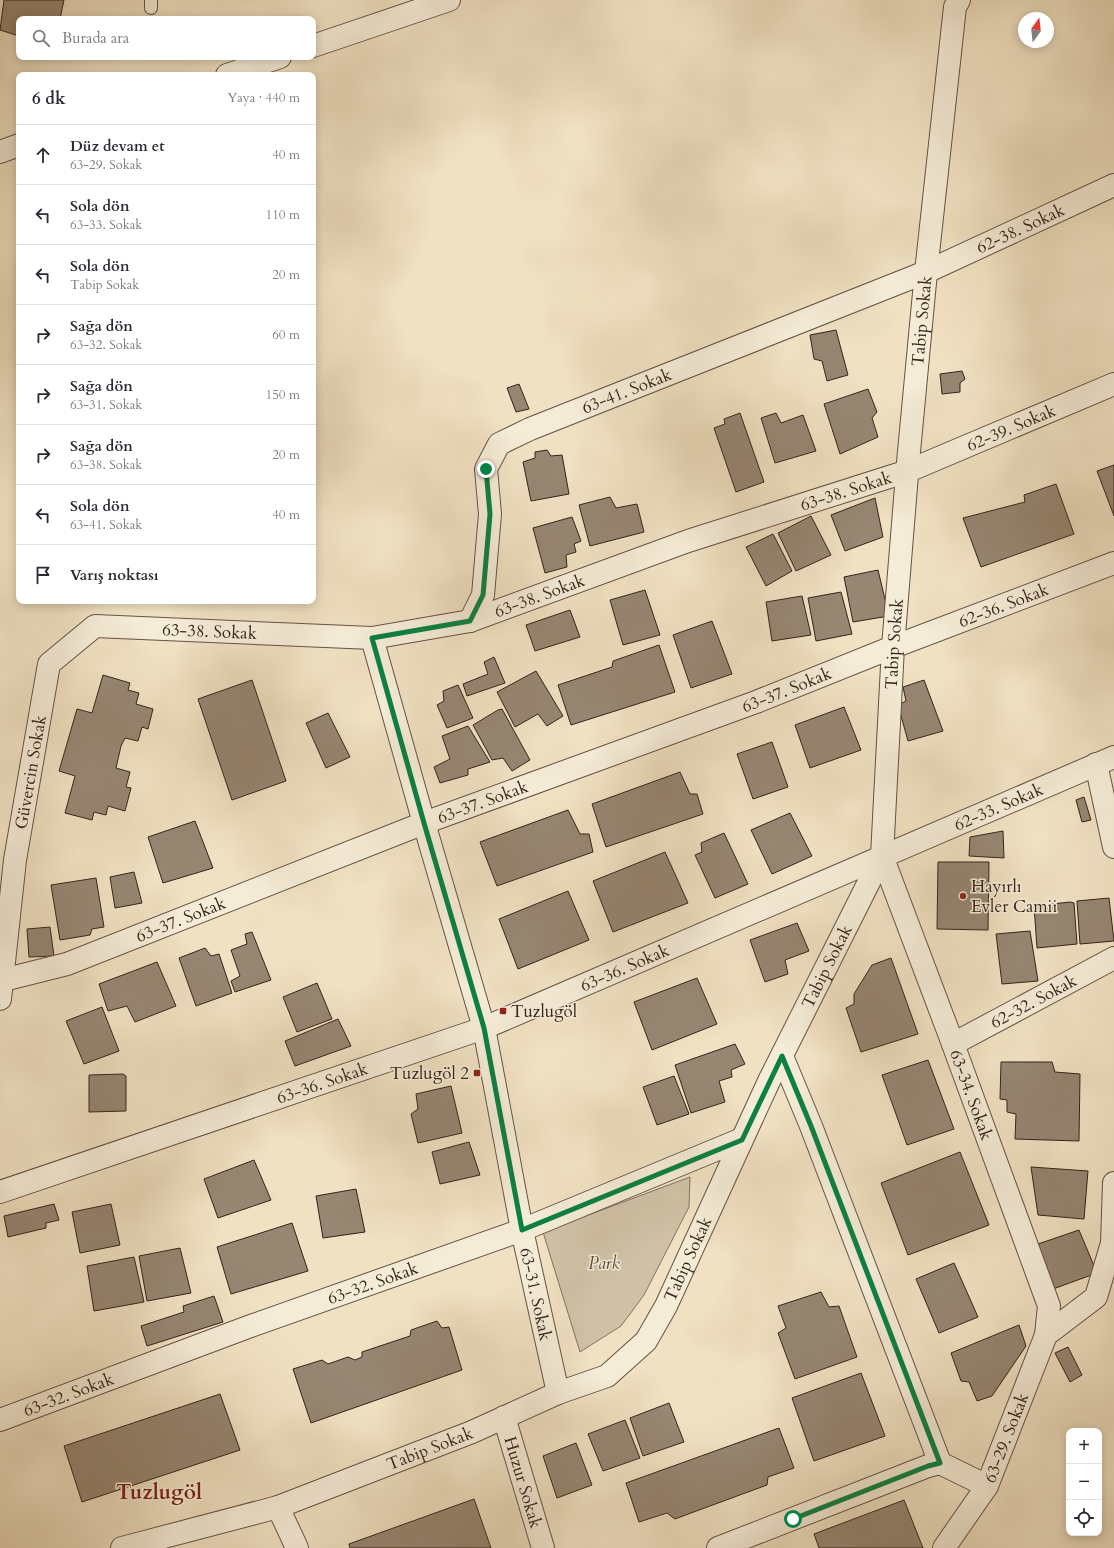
<!DOCTYPE html>
<html lang="tr">
<head>
<meta charset="utf-8">
<style>
	:root { --surface:#fff; --page:#f7f7f7; --text:#2b2b33; --muted:#7c7c81; --line:#e1e1e2 }
	body { margin:0; font-family:Cardo,serif; background:var(--page); color:var(--text) }
	.controls { position:absolute; right:12px; bottom:12px; display:grid; overflow:hidden; border-radius:8px; box-shadow:0 2px 10px #0003 }
	.controls button { width:36px; height:36px; display:grid; place-items:center; padding:0; border:0; border-bottom:1px solid var(--line); background:var(--surface); color:var(--text); font:20px sans-serif }
	.compass { position:absolute; left:1018px; top:12px; width:36px; height:36px; border-radius:50%; background:var(--surface); box-shadow:0 2px 10px #0003; rotate:15deg }
	.stop { position:absolute; width:12px; height:12px; margin:-9px; border:3px solid #0b8043; border-radius:50%; background:#fff }
	.stop.end { background:#0b8043; border-color:#fff; box-shadow:0 1px 4px #0008 }
	.list { margin:0; padding:0; list-style:none }
	h2 { display:flex; justify-content:space-between; align-items:center; height:52px; margin:0; padding:0 16px; font-size:17px }
	h2 small { font-size:13px; font-weight:400; color:var(--muted) }
	.list li { display:grid; grid-template-columns:26px 1fr auto; gap:12px; align-items:center; box-sizing:border-box; height:60px; padding:0 16px; border-top:1px solid var(--line) }
	.list b { display:block; font-size:15px; white-space:nowrap }
	.list p { margin:0; font-size:13px; white-space:nowrap; color:var(--muted) }
	.list em { font-size:13px; font-style:normal; color:var(--muted) }
	.icon { flex:none; width:22px; height:22px; fill:none; stroke:currentColor; stroke-width:2; stroke-linecap:round; stroke-linejoin:round }
	.map { position:relative; flex:none; width:1114px; height:1548px; overflow:hidden }
	.search { position:absolute; background:var(--surface); box-shadow:0 2px 10px #0003; left:16px; top:16px; width:300px; height:44px; display:flex; align-items:center; gap:10px; box-sizing:border-box; padding:0 14px; border-radius:8px; color:var(--muted); font-size:15px }
	.panel { position:absolute; background:var(--surface); box-shadow:0 2px 10px #0003; left:16px; top:72px; width:300px; height:532px; border-radius:8px }
	.map>svg:first-child { display:block }
	.green { fill:#d0c1a6; stroke:#827260 }
	.building { fill:#968672; stroke:#35231b }
	.lines { fill:none; stroke-linecap:round; stroke-linejoin:round }
	.service-casing { stroke:#645245; stroke-width:14 }
	.minor-casing { stroke:#645245; stroke-width:24 }
	.service { stroke:#f5ecd7; stroke-width:12 }
	.minor { stroke:#f5ecd7; stroke-width:22 }
	.route { stroke:#0b8043; stroke-width:5 }
	.poi-dot { fill:#8f2418; stroke:#f5ecd7; stroke-width:1.5 }
	.labels { text-anchor:middle; dominant-baseline:central; stroke-width:3; stroke-linejoin:round; paint-order:stroke }
	.street-label { font-size:17px; fill:#35231b; stroke:#f5ecd7 }
	.poi-label { font-size:17px; fill:#35231b; stroke:#f5ecd7; text-anchor:start }
	.park-label { font-size:17px; font-style:italic; fill:#5c4a3e; stroke:#f5ecd7 }
	.district-label { font-size:21px; font-weight:bold; fill:#7a1f14; stroke:#f5ecd7 }
</style>
</head>
<body>
<div class="map">
<svg width="1114" height="1548" viewBox="0 0 1114 1548">
	<rect width="100%" height="100%" fill="#f0e1c2"/>
	<filter id="stains"><feTurbulence type="fractalNoise" baseFrequency=".005" numOctaves="4"/><feColorMatrix values="0 0 0 0 .2 0 0 0 0 .09 0 0 0 0 .02 0 0 0 .5 -.17"/></filter>
	<radialGradient id="worn" r=".72"><stop offset=".6" stop-color="#630" stop-opacity="0"/><stop offset="1" stop-color="#630" stop-opacity=".3"/></radialGradient>
	<path class="green" d="M690,1177l-1,30 -45,88 -23,31 -41,26 -37,-120z"/>
	<g class="building">
		<path d="M4,0h60l-4,19h-41v17l-19,-6z"/>
		<path d="M836,330l12,45 -21,6 -5,-20 -8,-2 -4,-24z"/>
		<path d="M962,371l3,8 -5,4v9l-18,2 -2,-20z"/>
		<path d="M519,384l10,25 -13,3 -9,-24z"/>
		<path d="M868,389l9,23 -5,6 6,19 -38,17 -16,-50z"/>
		<path d="M740,413l24,69 -28,10 -22,-64 11,-4 -1,-5z"/>
		<path d="M776,413l5,10 22,-8 13,36 -41,12 -14,-45z"/>
		<path d="M547,450l4,6 11,-1 7,39 -38,7 -8,-39 12,-4v-6z"/>
		<path d="M1114,465v51l-17,-45z"/>
		<path d="M1056,484l18,50 -93,33 -18,-49 62,-16 -1,-7z"/>
		<path d="M610,497l6,11 21,-4 7,28 -54,14 -11,-41z"/>
		<path d="M875,498l8,39 -38,14 -14,-36z"/>
		<path d="M811,516l20,39 -35,16 -18,-38z"/>
		<path d="M572,517l9,24 -7,3 2,8 -10,3 1,12 -22,6 -12,-45z"/>
		<path d="M773,534l19,37 -26,15 -20,-39z"/>
		<path d="M878,570l11,46 -36,6 -9,-45z"/>
		<path d="M645,590l15,45 -37,10 -13,-45z"/>
		<path d="M841,592l11,42 -36,7 -8,-43z"/>
		<path d="M802,596l9,39 -39,6 -6,-39z"/>
		<path d="M570,610l10,27 -45,14 -9,-26z"/>
		<path d="M712,621l20,53 -41,14 -18,-53z"/>
		<path d="M659,645l16,47 -104,33 -13,-40 54,-18 1,-6z"/>
		<path d="M494,657l11,26 -38,13 -4,-12 25,-10 -4,-12z"/>
		<path d="M536,671l27,45 -16,10 -9,-12 -23,13 -18,-35z"/>
		<path d="M103,675l27,8 -2,7 11,3 -3,11 17,5 -5,20 -6,-2 -4,14 -13,-3 -4,8 -5,22 14,4 -4,15 5,1 -6,23 -17,-5 -2,9 -12,-3 -2,8 -27,-7 10,-37 -16,-5 18,-62 15,4z"/>
		<path d="M252,680l34,101 -54,19 -34,-101z"/>
		<path d="M924,680l19,51 -35,10 -10,-36 8,-4 -3,-14z"/>
		<path d="M458,685l15,33 -26,10 -10,-23 7,-4 -1,-10z"/>
		<path d="M844,707l17,43 -51,18 -15,-43z"/>
		<path d="M502,709l28,51 -18,11 -9,-13 -11,2 -19,-35 25,-15z"/>
		<path d="M328,713l22,44 -24,11 -20,-45z"/>
		<path d="M468,726l22,36 -22,7v6l-28,8 -6,-16 16,-8 -8,-23z"/>
		<path d="M772,742l16,45 -35,12 -16,-45z"/>
		<path d="M680,772l10,22h7l6,20 -97,33 -14,-43z"/>
		<path d="M1084,797l7,23 -9,2 -6,-22z"/>
		<path d="M568,810l12,24h9l4,18 -96,34 -17,-44z"/>
		<path d="M790,813l22,43 -40,18 -21,-44z"/>
		<path d="M195,821l18,47 -50,15 -15,-46z"/>
		<path d="M1003,831l1,27 -35,-2 1,-19z"/>
		<path d="M724,833l24,51 -33,14 -20,-43 7,-3 -1,-9z"/>
		<path d="M665,852l23,51 -75,29 -20,-51z"/>
		<path d="M938,862h51l-1,68 -51,-1z"/>
		<path d="M134,872l8,31 -27,5 -5,-31z"/>
		<path d="M96,878l8,49 -12,2 -2,6 -30,5 -9,-55z"/>
		<path d="M568,891l21,49 -71,29 -19,-50z"/>
		<path d="M1109,898l5,43 -34,3 -3,-43z"/>
		<path d="M1070,902l4,1 3,41 -40,4 -3,-42z"/>
		<path d="M797,923l12,28 -24,9 3,14 -23,8 -15,-42z"/>
		<path d="M50,927l4,29 -25,1 -2,-28z"/>
		<path d="M1030,931l8,50 -36,3 -6,-50z"/>
		<path d="M252,932l19,48 -36,12 -4,-11 9,-5 -9,-26 16,-6 -2,-10z"/>
		<path d="M205,948l6,8 8,-2 13,39 -36,13 -17,-48z"/>
		<path d="M891,958l27,76 -57,18 -15,-44 8,-4v-10l18,-29z"/>
		<path d="M157,962l19,44 -41,16 -8,-16 -19,5 -9,-27z"/>
		<path d="M697,978l20,46 -65,26 -18,-48z"/>
		<path d="M317,983l15,36 -35,13 -14,-35z"/>
		<path d="M102,1007l17,44 -35,13 -18,-43z"/>
		<path d="M338,1019l13,27 -56,20 -10,-25z"/>
		<path d="M735,1044l10,20 -14,6 1,7 -13,4 6,21 -34,11 -16,-48z"/>
		<path d="M928,1060l26,69 -47,16 -25,-70z"/>
		<path d="M1001,1062h51l3,10 25,2 -1,67 -64,-2 1,-25 -9,-2v-12l-7,-1z"/>
		<path d="M123,1074l3,2v35l-37,1v-37z"/>
		<path d="M674,1076l15,38 -32,11 -14,-38z"/>
		<path d="M451,1086l11,47 -44,10 -7,-29 7,-5 -2,-15z"/>
		<path d="M469,1142l11,33 -40,9 -8,-32z"/>
		<path d="M960,1152l29,73 -81,30 -27,-72z"/>
		<path d="M254,1160l17,40 -53,18 -14,-39z"/>
		<path d="M1031,1167l57,4 -4,48 -46,-4z"/>
		<path d="M356,1189l9,43 -42,6 -7,-42z"/>
		<path d="M54,1204l5,16 -13,3v5l-38,9 -4,-21z"/>
		<path d="M111,1204l9,41 -40,8 -8,-41z"/>
		<path d="M292,1223l16,48 -77,23 -14,-47z"/>
		<path d="M1079,1230l18,43 -44,16 -15,-45z"/>
		<path d="M180,1248l11,45 -44,8 -8,-45z"/>
		<path d="M134,1257l10,45 -50,9 -7,-45z"/>
		<path d="M954,1263l24,54 -39,16 -23,-54z"/>
		<path d="M821,1292l8,15 10,-1 18,51 -62,22 -17,-46 8,-5 -8,-22z"/>
		<path d="M214,1296l9,26 -76,24 -6,-20 43,-14 -1,-6z"/>
		<path d="M437,1321l5,7 7,-1 13,43 -151,53 -18,-54 29,-9 6,4 20,-7 7,3 7,-3v-5l48,-16 1,-6z"/>
		<path d="M1019,1325l7,21 -34,50 -15,5 -8,-19 -8,-1 -10,-28z"/>
		<path d="M1068,1347l14,28 -12,7 -15,-29z"/>
		<path d="M861,1373l24,63 -71,25 -22,-63z"/>
		<path d="M220,1394l20,56 -158,52 -18,-56z"/>
		<path d="M669,1403l15,39 -41,14 -13,-38z"/>
		<path d="M625,1420l15,38 -37,13 -15,-37z"/>
		<path d="M779,1428l15,40 -26,9 -1,8 -76,28 -16,6 -8,-6 -28,9 -13,-39z"/>
		<path d="M576,1443l16,42 -35,13 -14,-42z"/>
		<path d="M474,1499l17,49h-141l-1,-4z"/>
		<path d="M904,1500l19,48h-104l-5,-14z"/>
	</g>
	<g class="lines">
		<defs>
			<path id="service" d="M151,8v-8"/>
			<g id="minor">
				<path d="M313,46l136,-46"/>
				<path d="M227,75l53,-18"/>
				<path d="M0,152l19,-7"/>
				<path id="s1" d="M470,621l13,-26 7,-81 -4,-45 13,-25 31,-15 396,-157 188,-87"/>
				<path id="s2" d="M372,638l52,185 60,205 38,202 36,163"/>
				<path d="M1096,764l18,83"/>
				<path id="s3" d="M882,856l71,188 96,262 -3,29"/>
				<path id="s4" d="M3,980l64,-16 357,-141 332,-121 137,-55 221,-84"/>
				<path id="s5" d="M0,999l15,-139 34,-196 46,-38 277,12 98,-17 218,-80 220,-70 206,-87"/>
				<path id="s6" d="M953,1044l161,-86"/>
				<path d="M782,1056l29,70 129,337"/>
				<path id="s7" d="M0,1192l484,-164 630,-271"/>
				<path id="s8" d="M504,1417l39,131"/>
				<path id="s9" d="M0,1420l248,-93 274,-97 220,-91"/>
				<path d="M278,1507l19,41"/>
				<path id="s10" d="M122,1548l156,-41 194,-75 86,-39 49,-17 39,-35 20,-35 103,-225 113,-225 11,-209 15,-185 18,-190 29,-265 4,-7"/>
				<path id="s11" d="M718,1548l210,-82 12,-3 47,23 59,-151 50,-38 16,-54 2,-60"/>
				<path d="M944,1548l43,-62"/>
			</g>
		</defs>
		<use href="#service" class="service-casing"/>
		<use href="#minor" class="minor-casing"/>
		<use href="#service" class="service"/>
		<use href="#minor" class="minor"/>
	</g>
	<g class="lines">
		<path class="route" d="M486,469l4,45 -7,81 -13,26 -98,17 52,185 60,205 38,202 220,-90 40,-84 29,70 129,337 -12,3 -135,53"/>
	</g>
	<g class="poi-dot">
		<circle cx="963" cy="896" r="4"/>
		<rect x="499" y="1007" width="8" height="8" rx="2"/>
		<rect x="473" y="1069" width="8" height="8" rx="2"/>
	</g>
	<g class="labels">
		<g class="street-label">
			<text stroke="none"><textPath href="#s1" startOffset="748">62-38. Sokak</textPath></text>
			<text stroke="none"><textPath href="#s10" startOffset="1644">Tabip Sokak</textPath></text>
			<text stroke="none"><textPath href="#s1" startOffset="322">63-41. Sokak</textPath></text>
			<text stroke="none"><textPath href="#s5" startOffset="1350">62-39. Sokak</textPath></text>
			<text stroke="none"><textPath href="#s5" startOffset="1173">63-38. Sokak</textPath></text>
			<text stroke="none"><textPath href="#s5" startOffset="849">63-38. Sokak</textPath></text>
			<text stroke="none"><textPath href="#s4" startOffset="1069">62-36. Sokak</textPath></text>
			<text stroke="none"><textPath href="#s5" startOffset="513">63-38. Sokak</textPath></text>
			<text stroke="none"><textPath href="#s10" startOffset="1320">Tabip Sokak</textPath></text>
			<text stroke="none"><textPath href="#s4" startOffset="836">63-37. Sokak</textPath></text>
			<text stroke="none"><textPath href="#s5" startOffset="229">Güvercin Sokak</textPath></text>
			<text stroke="none"><textPath href="#s4" startOffset="512">63-37. Sokak</textPath></text>
			<text stroke="none"><textPath href="#s7" startOffset="1071">62-33. Sokak</textPath></text>
			<text stroke="none"><textPath href="#s4" startOffset="188">63-37. Sokak</textPath></text>
			<text stroke="none"><textPath href="#s10" startOffset="984">Tabip Sokak</textPath></text>
			<text stroke="none"><textPath href="#s7" startOffset="664">63-36. Sokak</textPath></text>
			<text stroke="none"><textPath href="#s6" startOffset="91">62-32. Sokak</textPath></text>
			<text stroke="none"><textPath href="#s7" startOffset="340">63-36. Sokak</textPath></text>
			<text stroke="none"><textPath href="#s3" startOffset="255">63-34. Sokak</textPath></text>
			<text stroke="none"><textPath href="#s10" startOffset="660">Tabip Sokak</textPath></text>
			<text stroke="none"><textPath href="#s9" startOffset="397">63-32. Sokak</textPath></text>
			<text stroke="none"><textPath href="#s2" startOffset="677">63-31. Sokak</textPath></text>
			<text stroke="none"><textPath href="#s9" startOffset="73">63-32. Sokak</textPath></text>
			<text stroke="none"><textPath href="#s11" startOffset="342">63-29. Sokak</textPath></text>
			<text stroke="none"><textPath href="#s10" startOffset="324">Tabip Sokak</textPath></text>
			<text stroke="none"><textPath href="#s8" startOffset="68">Huzur Sokak</textPath></text>
		</g>
		<g class="poi-label">
			<text x="971" y="886">Hayırlı<tspan x="971" dy="20">Evler Camii</tspan></text>
			<text x="511" y="1011">Tuzlugöl</text>
			<text x="469" y="1073" text-anchor="end">Tuzlugöl 2</text>
		</g>
		<g class="park-label">
			<text x="604" y="1263">Park</text>
		</g>
		<g class="district-label">
			<text x="159" y="1492">Tuzlugöl</text>
		</g>
	</g>
	<rect width="100%" height="100%" filter="url(#stains)"/>
	<rect width="100%" height="100%" fill="url(#worn)"/>
</svg>
<div class="controls">
<button>+</button>
<button>−</button>
<button><svg class="icon" aria-label="locate" viewBox="0 0 24 24"><circle cx="12" cy="12" r="6"/><path d="M12 2v4M12 18v4M2 12h4M18 12h4"/></svg></button>
</div>
<svg class="compass" viewBox="-18 -18 36 36"><path d="M0-13l5 13h-10z" fill="#e53935"/><path d="M0 13l5-13h-10z" fill="#7c7c81"/></svg>
<div class="stop" style="left:793px;top:1519px"></div>
<div class="stop end" style="left:486px;top:469px"></div>
<div class="search"><svg class="icon" aria-label="search" viewBox="0 0 24 24"><circle cx="10" cy="10" r="6"/><path d="M15 15l6 6"/></svg>Burada ara</div>
<section class="panel">
<h2>6 dk<small>Yaya · 440 m</small></h2>
<ul class="list">
<li><svg class="icon" aria-label="ahead" viewBox="0 0 24 24"><path d="M12 20V5M6 11l6-6 6 6"/></svg><div><b>Düz devam et</b><p>63-29. Sokak</p></div><em>40 m</em></li>
<li><svg class="icon" aria-label="left" viewBox="0 0 24 24"><path d="M17 20v-9H6M10 6l-5 5 5 5"/></svg><div><b>Sola dön</b><p>63-33. Sokak</p></div><em>110 m</em></li>
<li><svg class="icon" aria-label="left" viewBox="0 0 24 24"><path d="M17 20v-9H6M10 6l-5 5 5 5"/></svg><div><b>Sola dön</b><p>Tabip Sokak</p></div><em>20 m</em></li>
<li><svg class="icon" aria-label="right" viewBox="0 0 24 24"><path d="M7 20v-9h11M14 6l5 5-5 5"/></svg><div><b>Sağa dön</b><p>63-32. Sokak</p></div><em>60 m</em></li>
<li><svg class="icon" aria-label="right" viewBox="0 0 24 24"><path d="M7 20v-9h11M14 6l5 5-5 5"/></svg><div><b>Sağa dön</b><p>63-31. Sokak</p></div><em>150 m</em></li>
<li><svg class="icon" aria-label="right" viewBox="0 0 24 24"><path d="M7 20v-9h11M14 6l5 5-5 5"/></svg><div><b>Sağa dön</b><p>63-38. Sokak</p></div><em>20 m</em></li>
<li><svg class="icon" aria-label="left" viewBox="0 0 24 24"><path d="M17 20v-9H6M10 6l-5 5 5 5"/></svg><div><b>Sola dön</b><p>63-41. Sokak</p></div><em>40 m</em></li>
<li><svg class="icon" aria-label="arrive" viewBox="0 0 24 24"><path d="M6 21V4h12l-3 4 3 4H6"/></svg><div><b>Varış noktası</b></div></li>
</ul>
</section>
</div>
</body>
</html>
